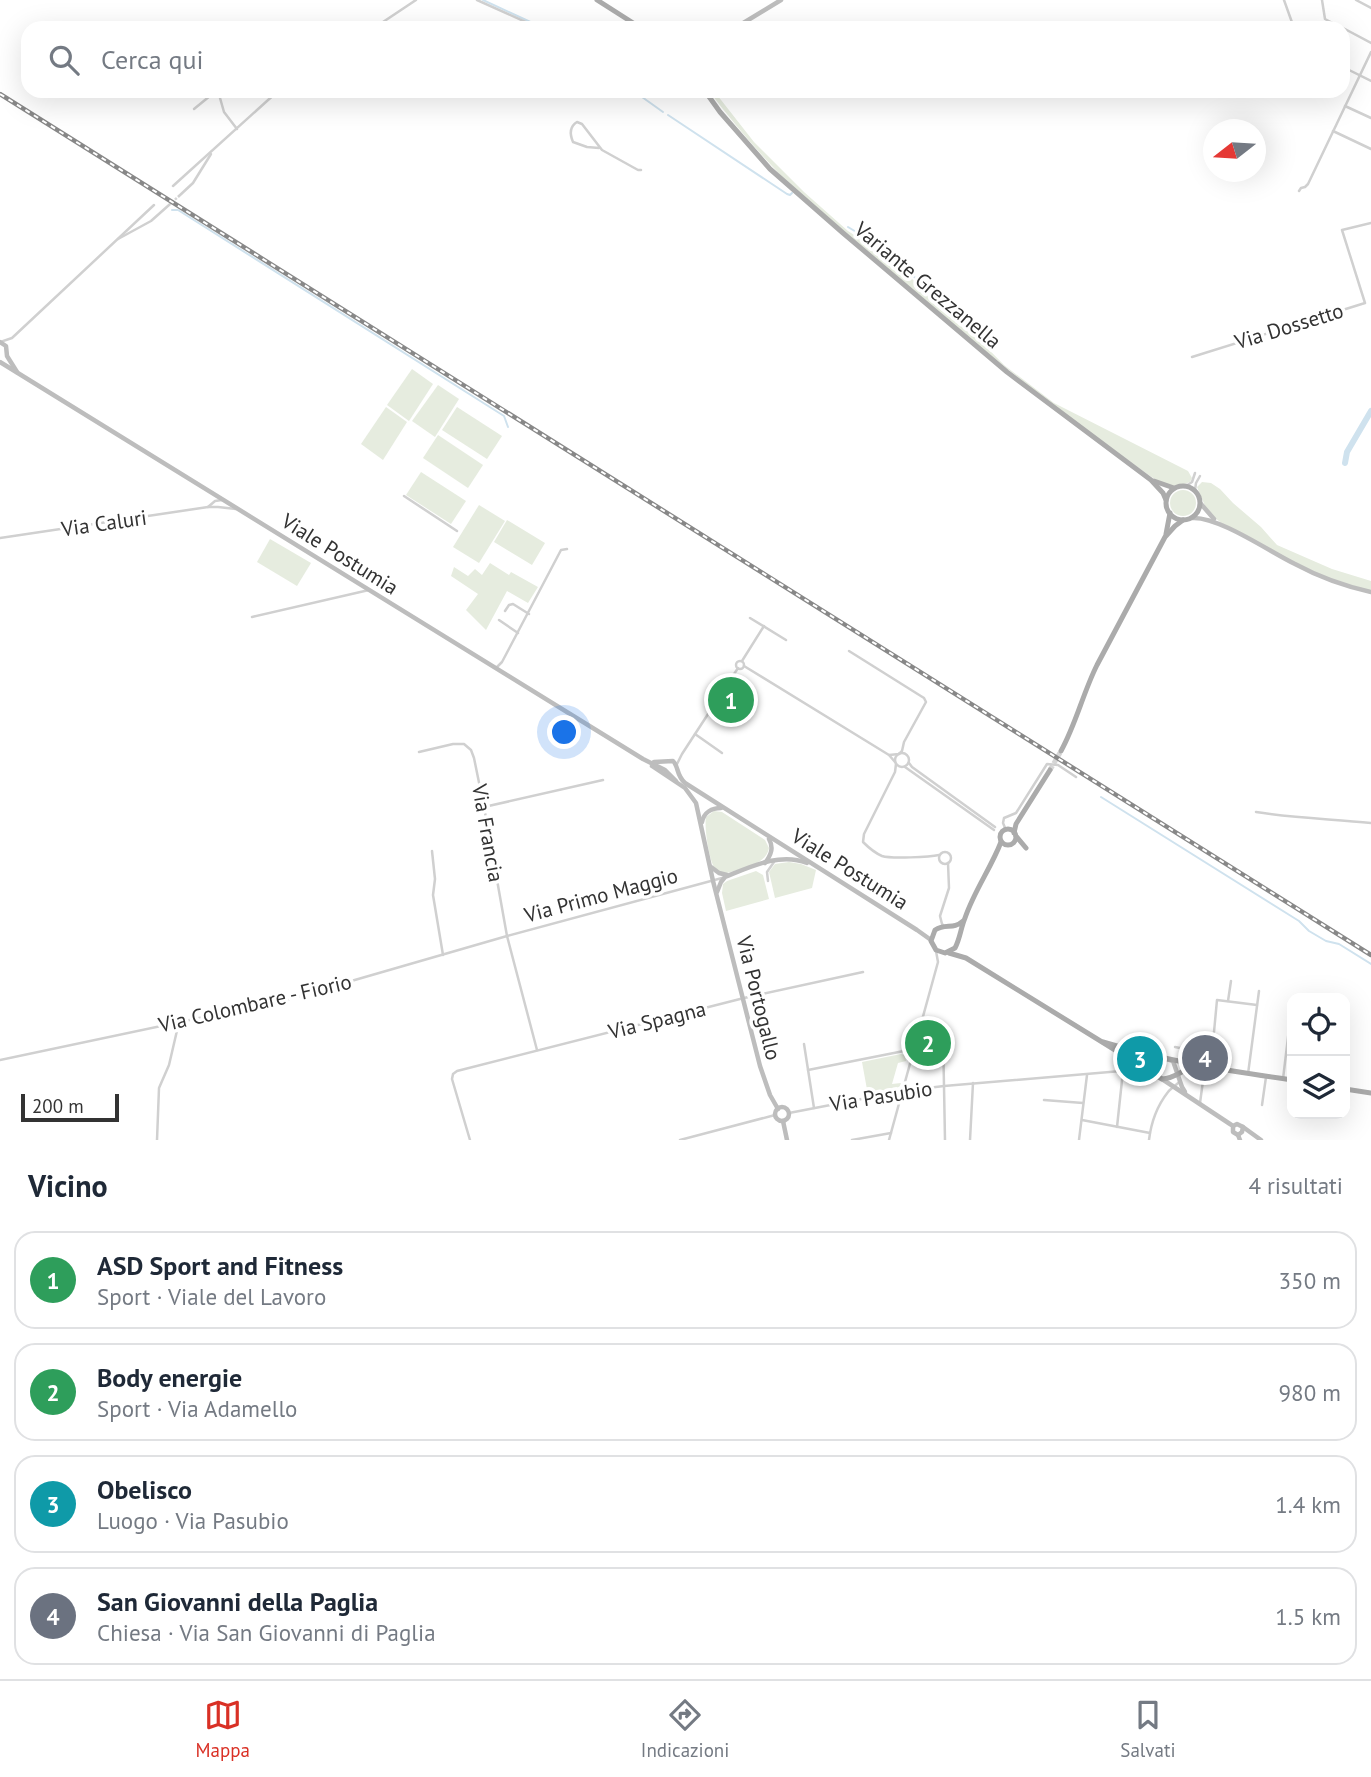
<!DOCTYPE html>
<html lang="it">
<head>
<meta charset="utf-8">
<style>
	:root { --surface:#fff; --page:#f6f6f7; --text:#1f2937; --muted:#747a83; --line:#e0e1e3; --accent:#d93025 }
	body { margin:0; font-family:"PT Sans",sans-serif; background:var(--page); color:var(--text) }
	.controls { position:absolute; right:21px; bottom:21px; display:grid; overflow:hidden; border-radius:14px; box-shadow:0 7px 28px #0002 }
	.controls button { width:63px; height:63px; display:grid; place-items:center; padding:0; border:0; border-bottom:2px solid var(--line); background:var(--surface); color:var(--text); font:35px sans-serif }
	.compass { position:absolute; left:1203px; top:119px; width:63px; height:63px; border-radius:50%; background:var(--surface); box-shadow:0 7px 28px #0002; rotate:253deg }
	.scale { position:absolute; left:21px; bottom:18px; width:98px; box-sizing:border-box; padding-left:7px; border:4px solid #333; border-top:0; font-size:19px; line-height:24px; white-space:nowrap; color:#333; -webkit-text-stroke:5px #fff; paint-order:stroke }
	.you { position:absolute; left:565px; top:733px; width:24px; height:24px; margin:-18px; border:5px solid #fff; border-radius:50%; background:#1a73e8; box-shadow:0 0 0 10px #1a73e833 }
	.badge { display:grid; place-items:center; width:46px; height:46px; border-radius:50%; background:var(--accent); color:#fff; font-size:23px; font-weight:700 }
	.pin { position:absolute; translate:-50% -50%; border:4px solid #fff; box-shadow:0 2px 7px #0006 }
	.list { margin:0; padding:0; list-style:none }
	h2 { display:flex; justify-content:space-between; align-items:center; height:91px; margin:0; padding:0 28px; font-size:30px }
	h2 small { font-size:23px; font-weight:400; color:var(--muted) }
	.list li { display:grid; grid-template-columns:46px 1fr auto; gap:21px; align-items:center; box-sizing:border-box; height:98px; margin:0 14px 14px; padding:0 14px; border:2px solid var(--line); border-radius:21px }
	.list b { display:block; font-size:26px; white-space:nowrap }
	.list p { margin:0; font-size:23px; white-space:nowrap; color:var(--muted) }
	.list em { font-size:23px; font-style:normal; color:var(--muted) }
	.icon { flex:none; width:38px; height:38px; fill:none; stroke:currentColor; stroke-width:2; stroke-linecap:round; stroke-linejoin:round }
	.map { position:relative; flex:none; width:1371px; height:1140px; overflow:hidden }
	.search { position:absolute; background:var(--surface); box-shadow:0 7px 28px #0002; left:21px; right:21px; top:21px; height:77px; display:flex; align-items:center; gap:18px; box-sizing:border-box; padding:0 24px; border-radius:21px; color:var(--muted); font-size:26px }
	.sheet { height:539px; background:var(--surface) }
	nav { display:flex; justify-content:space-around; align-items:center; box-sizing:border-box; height:98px; border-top:2px solid var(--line); background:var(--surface); font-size:19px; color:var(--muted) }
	nav a { display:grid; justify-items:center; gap:4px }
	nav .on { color:var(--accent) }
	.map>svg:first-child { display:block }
	.green { fill:#e6ecdf }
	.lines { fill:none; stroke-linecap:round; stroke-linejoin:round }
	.stream { stroke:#cfe2ee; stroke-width:2 }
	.river { stroke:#cfe2ee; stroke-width:6 }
	.street-tunnel { stroke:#d6d6d6; stroke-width:2.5; stroke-dasharray:2.5 1.5; stroke-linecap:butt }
	.primary-tunnel { stroke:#d6d6d6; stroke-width:5; stroke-dasharray:5 2.5; stroke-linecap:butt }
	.street { stroke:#d0d0d0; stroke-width:2.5 }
	.secondary { stroke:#bdbdbd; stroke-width:4.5 }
	.primary { stroke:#ababab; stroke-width:5 }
	.rail-casing { stroke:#888; stroke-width:4.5 }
	.rail { stroke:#fff; stroke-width:2; stroke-dasharray:5; stroke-linecap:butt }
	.labels { text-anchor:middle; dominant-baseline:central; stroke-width:7; stroke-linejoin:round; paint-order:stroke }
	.street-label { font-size:21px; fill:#333; stroke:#fff }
</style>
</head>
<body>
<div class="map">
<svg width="1371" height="1140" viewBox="0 0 1371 1140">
	<rect width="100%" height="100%" fill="#fff"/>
	<g class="green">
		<path d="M709,91h5l40,51 50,50 44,39 46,30 12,13 50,42 48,49 50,38 134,68 4,7 -2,4c-18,7 -24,4 -40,-6l-91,-66 -99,-79 -174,-150c-28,-29 -53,-58 -77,-90z"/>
		<path d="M412,369l21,15 -24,37 -22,-16z"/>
		<path d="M438,385l21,14 -24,38 -23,-16z"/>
		<path d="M386,407l21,15 -24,38 -22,-16z"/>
		<path d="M457,407l45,29 -15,23 -45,-29z"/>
		<path d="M438,435l45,30 -15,23 -45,-30z"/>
		<path d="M421,472l45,29 -15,23 -45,-29z"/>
		<path d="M1202,482l9,1 9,6 13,14 28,24 16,18 55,24 39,12v10l-41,-12 -49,-23 -58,-32 -15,-11 -11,-26z"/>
		<circle cx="1183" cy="503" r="13"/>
		<path d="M479,505l26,16 -26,42 -26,-16z"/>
		<path d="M507,520l38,23 -13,22 -38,-23z"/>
		<path d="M270,539l41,24 -14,23 -40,-24z"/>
		<path d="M490,563l19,12 2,-3 27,15 -10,16 -21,-12 -21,39 -20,-20 12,-16 -27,-18 3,-9 14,9 7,-7 7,6z"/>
		<path d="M714,811l8,1 43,28 4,8c-3,17 -27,20 -42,25 -4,0 -8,0 -11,-3 -7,-7 -12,-44 -10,-53z"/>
		<path d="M789,862l12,2 15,6 -4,18 -37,10 -6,-26 6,-8z"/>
		<path d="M756,871l7,4 6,24 -43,12 -4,-18 1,-9 4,-3z"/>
		<path d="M901,1054l4,1 1,6 -8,2 -6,21 9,-1 -2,5 -6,3 -25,4 -6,-33z"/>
	</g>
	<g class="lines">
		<g class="stream">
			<path d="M483,0l54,25"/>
			<path d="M635,92l28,20"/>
			<path d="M668,115l119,79 3,1 2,-2"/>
			<path d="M172,210h6l326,206 4,11"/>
			<path d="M848,227l38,23 21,21 55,45"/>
			<path d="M965,319l29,30"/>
			<path d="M1101,797l198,124 10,10 17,10 13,3 32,20"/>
		</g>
		<path class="river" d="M1345,463l2,-11 24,-41"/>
		<path class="street-tunnel" d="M169,205l10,-9"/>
		<path class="primary-tunnel" d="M1050,770l11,-19"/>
		<g class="street">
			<path d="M477,0l62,28"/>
			<path d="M1284,0l10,28"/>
			<path d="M1322,0l3,19 17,9"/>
			<path d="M1356,0l15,8"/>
			<path d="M374,28l42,-28"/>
			<path d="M1343,28l28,15"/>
			<path d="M1343,67l28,14"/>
			<path d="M218,91l6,21 13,17"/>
			<path d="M1345,106l26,12"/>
			<path d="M194,109l22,-18"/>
			<path d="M1333,131l38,18"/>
			<path d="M599,148l-12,-1 -14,-5c-3,-7 -4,-15 4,-20l5,2 20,26 36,20h3"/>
			<path d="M173,186l105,-95"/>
			<path d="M1299,191l2,-3 4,-1 3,-3 63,-132"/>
			<path d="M179,196l14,-13 18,-29"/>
			<path d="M118,239l33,-18 18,-16"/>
			<path d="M0,342l12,-4 142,-133"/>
			<path d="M1192,357l173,-54 -23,-73 29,-7"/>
			<path d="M1186,486l6,-4 3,-9"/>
			<path d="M1195,490l1,-7 4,-7"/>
			<path d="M404,496l53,35"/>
			<path d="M208,507l7,-6 7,-1"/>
			<path d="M0,538l208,-31h10l18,2"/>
			<path d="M505,611l4,-6 4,-1 16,10"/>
			<path d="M252,617l117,-27"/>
			<path d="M750,618l36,22"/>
			<path d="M499,620l19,13"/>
			<path d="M849,651l75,47 2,4 -22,40 -2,9 -3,3 -10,1"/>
			<path d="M742,661l22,-35"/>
			<circle cx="740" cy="665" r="4"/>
			<path d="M744,666l145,89 6,7"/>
			<path d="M496,668l6,-6 59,-112 6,-1"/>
			<path d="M695,734l27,19"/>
			<path d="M419,752l34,-8h11l7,6 3,8 10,49 23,129 30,114"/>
			<circle cx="902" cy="760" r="7"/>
			<path d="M909,763l3,4 83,60"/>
			<path d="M896,764l-1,8 -31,62 -1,8c5,5 12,11 19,14 9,3 48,1 57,-1"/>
			<path d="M676,766l6,-12 56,-86"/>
			<path d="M905,767l89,63"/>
			<path d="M484,807l119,-27"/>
			<path d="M1256,812c38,6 76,7 115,11"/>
			<path d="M1006,830l-3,-7 1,-5 12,-5 31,-49 11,1 18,12"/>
			<path d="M432,851l3,28 -2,16 10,60"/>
			<circle cx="945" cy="858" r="6"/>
			<path d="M768,881l-1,-9 7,-10"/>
			<path d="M944,926l-2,-2 -2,-8 9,-28 -1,-25"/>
			<path d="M1228,1001l3,-20"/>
			<path d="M943,1032l2,108"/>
			<path d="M1214,1032l3,-32 40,5"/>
			<path d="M804,1044l10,64"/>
			<path d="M1175,1047l15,3 12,-5h6l2,10 -5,11 -5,37"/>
			<path d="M0,1060l289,-61 218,-63 215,-58"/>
			<path d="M808,1070l106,-21"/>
			<path d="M1248,1074l11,-83"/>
			<path d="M1283,1079l9,-75"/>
			<path d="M1044,1100l39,3"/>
			<path d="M1262,1105l4,-28"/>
			<path d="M789,1113l114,-22 41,-5 189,-16h11"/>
			<path d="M1082,1120l68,13"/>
			<path d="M1117,1127l6,-56"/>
			<path d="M157,1140l2,-52 10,-23 10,-43"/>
			<path d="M470,1140l-18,-61 1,-5 4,-3 287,-73 119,-26"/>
			<path d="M680,1140l95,-25"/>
			<path d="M852,1140l39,-7"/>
			<path d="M889,1140l49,-178 -2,-11"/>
			<path d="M970,1140l3,-57"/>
			<path d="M1079,1140l8,-65"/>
			<path d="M1149,1140c2,-17 8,-34 19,-48 3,-4 9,-7 12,-11"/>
		</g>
		<g class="secondary">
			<path d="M735,28l46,-28"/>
			<path d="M0,342l6,4 1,10 10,16"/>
			<path d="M0,362l643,397 22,11 11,11"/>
			<path d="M1201,504l13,15"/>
			<path d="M1192,518c26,-2 78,34 103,46 24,13 49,22 76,28"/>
			<path d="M654,762l19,-1c6,6 3,14 12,22l232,147 14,10"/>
			<path d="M652,766l33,22 11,15 17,78 47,185 10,29 8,14"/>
			<path d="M702,822c2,-10 10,-14 19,-14"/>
			<path d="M765,863c6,-8 9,-15 4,-24"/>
			<path d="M711,867l8,6 8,2"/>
			<path d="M717,892l4,-10 4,-5c25,-10 55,-25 82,-14"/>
			<path d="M1158,1077l-2,-6 2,-7 9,-5 6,2 9,26 3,5"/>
			<path d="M1162,1079l68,45 3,2v6l5,3 2,5"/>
			<circle cx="782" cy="1114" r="7"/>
			<path d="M783,1121l4,19"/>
			<path d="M1233,1126l4,-2 6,3 -1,5 -4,3"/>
			<path d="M1243,1127l18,13"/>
		</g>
		<g class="primary">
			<path d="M597,0l44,28"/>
			<path d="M705,91l15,21 50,57 73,64 164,139 144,108 12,13 3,7"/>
			<path d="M1154,481l20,7"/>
			<circle cx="1183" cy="503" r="17"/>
			<path d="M1166,534l4,-21"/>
			<path d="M1061,751c15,-27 22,-58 36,-86l68,-128 10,-11 8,-6"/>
			<circle cx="1008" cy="837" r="8"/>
			<path d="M1014,833l2,-9 34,-54"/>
			<path d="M1016,836l10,12"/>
			<path d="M963,921c-10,9 -17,2 -28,9l-4,11 5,9 9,3 10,-5c5,-9 6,-21 10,-30 9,-27 26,-50 36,-76"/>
			<path d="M949,953l17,5 196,121c14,0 23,-12 37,-14"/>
			<path d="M1103,1042c62,19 126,29 189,38"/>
			<path d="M1345,1089l26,4"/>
		</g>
		<defs>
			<path id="rail" d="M0,94l1371,861"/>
		</defs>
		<use href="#rail" class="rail-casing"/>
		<use href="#rail" class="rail"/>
	</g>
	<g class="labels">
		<g class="street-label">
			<text transform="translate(928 285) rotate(40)">Variante Grezzanella</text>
			<text transform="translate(1289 326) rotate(-17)">Via Dossetto</text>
			<text transform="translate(104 523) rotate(-8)">Via Caluri</text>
			<text transform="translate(340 554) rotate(32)">Viale Postumia</text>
			<text transform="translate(488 833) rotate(80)">Via Francia</text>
			<text transform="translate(850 869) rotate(32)">Viale Postumia</text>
			<text transform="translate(601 895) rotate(-15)">Via Primo Maggio</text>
			<text transform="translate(759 998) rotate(76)">Via Portogallo</text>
			<text transform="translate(255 1003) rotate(-13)">Via Colombare - Fiorio</text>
			<text transform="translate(657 1020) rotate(-14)">Via Spagna</text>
			<text transform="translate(881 1096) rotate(-9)">Via Pasubio</text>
		</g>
	</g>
</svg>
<div class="controls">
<button><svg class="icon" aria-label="locate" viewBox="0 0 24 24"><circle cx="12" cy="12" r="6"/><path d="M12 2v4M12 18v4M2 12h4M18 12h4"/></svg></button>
<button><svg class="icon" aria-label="layers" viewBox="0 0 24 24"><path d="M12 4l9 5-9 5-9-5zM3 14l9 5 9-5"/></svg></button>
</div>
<svg class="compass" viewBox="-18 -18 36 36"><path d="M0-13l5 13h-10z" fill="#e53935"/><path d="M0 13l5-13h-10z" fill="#747a83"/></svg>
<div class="scale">200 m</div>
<div class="you"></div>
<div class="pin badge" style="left:731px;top:700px;background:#2e9e5b">1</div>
<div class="pin badge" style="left:928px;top:1043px;background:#2e9e5b">2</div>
<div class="pin badge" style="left:1140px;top:1059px;background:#0f9aa8">3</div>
<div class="pin badge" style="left:1205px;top:1058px;background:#6b7280">4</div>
<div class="search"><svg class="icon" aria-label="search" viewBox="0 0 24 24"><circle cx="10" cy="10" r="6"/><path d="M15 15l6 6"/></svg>Cerca qui</div>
</div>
<section class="sheet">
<h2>Vicino<small>4 risultati</small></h2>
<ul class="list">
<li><span class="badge" style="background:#2e9e5b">1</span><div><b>ASD Sport and Fitness</b><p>Sport · Viale del Lavoro</p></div><em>350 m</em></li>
<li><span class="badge" style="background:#2e9e5b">2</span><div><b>Body energie</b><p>Sport · Via Adamello</p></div><em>980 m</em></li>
<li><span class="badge" style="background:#0f9aa8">3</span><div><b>Obelisco</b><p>Luogo · Via Pasubio</p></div><em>1.4 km</em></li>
<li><span class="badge" style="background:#6b7280">4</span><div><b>San Giovanni della Paglia</b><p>Chiesa · Via San Giovanni di Paglia</p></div><em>1.5 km</em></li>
</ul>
</section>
<nav>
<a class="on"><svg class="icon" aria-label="map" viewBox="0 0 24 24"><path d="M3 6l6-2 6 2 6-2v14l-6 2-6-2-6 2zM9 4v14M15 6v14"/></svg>Mappa</a>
<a><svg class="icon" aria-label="directions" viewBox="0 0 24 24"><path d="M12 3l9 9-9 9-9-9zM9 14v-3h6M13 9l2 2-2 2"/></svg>Indicazioni</a>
<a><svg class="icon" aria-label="saved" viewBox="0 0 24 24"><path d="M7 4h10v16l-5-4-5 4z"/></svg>Salvati</a>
</nav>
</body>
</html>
